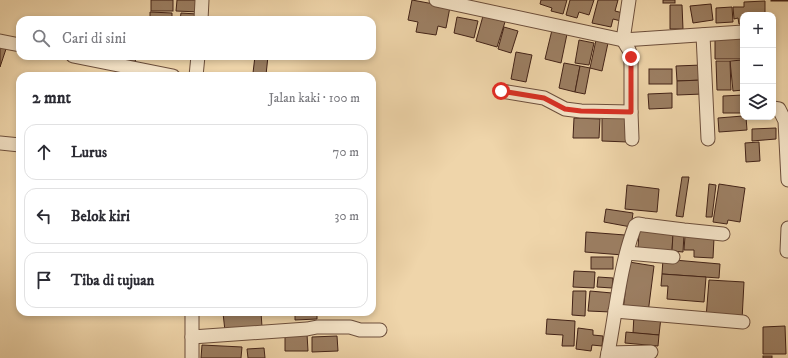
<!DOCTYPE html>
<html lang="id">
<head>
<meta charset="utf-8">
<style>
	:root { --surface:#fff; --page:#f7f7f7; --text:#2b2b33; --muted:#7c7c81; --line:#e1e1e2 }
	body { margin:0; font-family:"IM FELL DW Pica",serif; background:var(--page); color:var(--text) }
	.controls { position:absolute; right:12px; top:12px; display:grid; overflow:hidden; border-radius:8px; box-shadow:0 2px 6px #0003 }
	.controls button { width:36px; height:36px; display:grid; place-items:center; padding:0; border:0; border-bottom:1px solid var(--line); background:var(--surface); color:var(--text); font:20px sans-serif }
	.stop { position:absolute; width:12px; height:12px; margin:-9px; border:3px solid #d93025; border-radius:50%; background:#fff }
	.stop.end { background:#d93025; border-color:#fff; box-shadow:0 1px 4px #0008 }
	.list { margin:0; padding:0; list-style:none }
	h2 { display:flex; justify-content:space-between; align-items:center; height:52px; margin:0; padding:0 16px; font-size:17px }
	h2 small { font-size:13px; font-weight:400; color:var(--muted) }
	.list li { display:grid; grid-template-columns:26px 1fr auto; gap:12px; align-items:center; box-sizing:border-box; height:56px; margin:0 8px 8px; padding:0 8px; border:1px solid var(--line); border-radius:12px }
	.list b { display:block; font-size:15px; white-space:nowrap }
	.list em { font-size:13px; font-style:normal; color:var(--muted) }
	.icon { flex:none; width:22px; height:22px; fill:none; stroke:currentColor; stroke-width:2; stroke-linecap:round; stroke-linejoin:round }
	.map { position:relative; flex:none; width:788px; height:358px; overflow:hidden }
	.search { position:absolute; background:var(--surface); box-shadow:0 2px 6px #0003; left:16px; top:16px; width:360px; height:44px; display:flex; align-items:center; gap:10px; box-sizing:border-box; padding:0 14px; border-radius:12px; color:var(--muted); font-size:15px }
	.panel { position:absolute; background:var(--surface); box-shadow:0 2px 6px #0003; left:16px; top:72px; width:360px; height:244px; border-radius:12px }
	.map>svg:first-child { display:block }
	.building { fill:#9c7f63; stroke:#422217 }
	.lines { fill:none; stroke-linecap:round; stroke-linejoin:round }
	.street-casing { stroke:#6d4f3c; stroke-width:15 }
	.street { stroke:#f5e4c8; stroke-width:13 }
	.route { stroke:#d93025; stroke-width:5 }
</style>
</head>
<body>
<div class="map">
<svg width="788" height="358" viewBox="0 0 788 358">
	<rect width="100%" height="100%" fill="#efd5aa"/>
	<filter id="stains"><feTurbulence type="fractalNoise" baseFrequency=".005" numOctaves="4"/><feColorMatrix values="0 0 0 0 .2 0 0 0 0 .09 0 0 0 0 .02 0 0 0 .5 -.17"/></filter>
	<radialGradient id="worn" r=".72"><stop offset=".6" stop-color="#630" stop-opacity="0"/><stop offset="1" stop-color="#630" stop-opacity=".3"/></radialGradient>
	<g class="building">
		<rect x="151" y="0" width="22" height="11"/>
		<path d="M177,0h23v12l-24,-1z"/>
		<path d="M412,0l38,7 -4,21 -8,-2 -2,9 -20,-3 2,-10 -10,-2z"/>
		<path d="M541,0h26l-4,14 -12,-3 1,-3 -12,-4z"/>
		<path d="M570,0h24l-5,15 -10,-3 -2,6 -11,-3z"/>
		<path d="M598,0h20l-3,11 8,2 -2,8 -8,-2 -2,8 -19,-4z"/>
		<rect x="663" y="0" width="12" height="3"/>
		<rect x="771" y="0" width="17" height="1"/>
		<path d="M765,1v14h-22v9h-4l-1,-6 -4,1 -1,-12h11v-5z"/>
		<path d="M711,4l2,16 -20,3 -3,-17z"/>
		<path d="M670,5h12l1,24h-13z"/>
		<path d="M732,7l1,15 -17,1v-15z"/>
		<path d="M150,12l22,1v7h-22z"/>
		<path d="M181,13l16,1v6h-17z"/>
		<path d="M483,16l22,6 -8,25 -21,-6z"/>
		<path d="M457,17l21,4 -4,17 -20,-5z"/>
		<path d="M504,27l14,4 -7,22 -13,-4z"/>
		<path d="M552,30l15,4 -6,29 -16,-4z"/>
		<path d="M743,37v22h-28v-21z"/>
		<path d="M579,40l15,3 -5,22 -14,-2z"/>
		<path d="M596,40l12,3 -6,28 -12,-3z"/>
		<path d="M0,47l6,2 -6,18z"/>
		<path d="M516,52l16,3 -6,27 -15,-3z"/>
		<path d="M111,56h25l-1,7 -18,-2v-4z"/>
		<path d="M255,56h13l-2,19 -13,-2z"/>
		<path d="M743,60v30l-10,1 -3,-30z"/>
		<path d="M716,61h14l1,29h-14z"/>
		<path d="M564,63l16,3 -5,26 -16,-4z"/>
		<path d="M702,65l1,15 -26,1 -1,-15z"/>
		<path d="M580,66l10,2 -5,26 -10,-2z"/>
		<rect x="649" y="69" width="23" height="15"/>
		<path d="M703,80v14l-26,1v-14z"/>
		<path d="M672,93v15l-23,1 -1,-15z"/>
		<path d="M743,95v18h-20v-17z"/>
		<path d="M743,116v1h3l1,13 -28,2 -1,-14z"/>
		<path d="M602,117h27l-1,25 -26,-1z"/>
		<path d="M574,118l26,1 -1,19h-26z"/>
		<path d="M776,128v11l-24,2v-12z"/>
		<path d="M759,142l1,19 -14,1 -1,-19z"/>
		<path d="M682,177h7l-6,40 -7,-1z"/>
		<path d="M709,184l7,1 -4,32h-6z"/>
		<path d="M719,184l26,4 -5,34 -12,-2 -1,4 -14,-2z"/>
		<path d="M627,185l32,4 -2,23 -32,-3z"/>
		<path d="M606,209l27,4 -2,14 -27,-5z"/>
		<path d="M639,231l34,2 -1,18 -34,-2z"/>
		<path d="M586,232l39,3 -2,20 -38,-3z"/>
		<path d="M673,233l11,1 -1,18 -11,-1z"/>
		<path d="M685,236l29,2 -1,20 -19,-1v-7h-10z"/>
		<rect x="591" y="257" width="22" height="12"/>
		<path d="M663,259l57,5 -1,14 -57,-4z"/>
		<path d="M629,262l25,4 -6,47 -25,-3z"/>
		<path d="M574,271l21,1 -1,16 -21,-1z"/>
		<path d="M662,274l44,3 -2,25 -37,-3 1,-13h-7z"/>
		<path d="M598,277l15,1 -1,10 -15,-1z"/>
		<path d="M709,280l35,2 -2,38 -36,-2z"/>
		<path d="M573,291h13l-1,25 -13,-1z"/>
		<path d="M590,291l22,2 -1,19 -23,-1z"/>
		<path d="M237,312h24l1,15 -37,4 -2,-18z"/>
		<path d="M295,312h22v7l-22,1z"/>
		<path d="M634,315l27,2 -2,18 -26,-2z"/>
		<path d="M547,319l28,2 -1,25h-12l1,-11 -17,-1z"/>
		<path d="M785,326l1,28h-23v-27z"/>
		<path d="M578,328l15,2v5l10,1 -1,10 -10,-1 -1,6 -15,-2z"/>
		<path d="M626,332l33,3 -1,11 -33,-3z"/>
		<path d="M307,334l1,17h-23v-16z"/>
		<path d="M337,336l1,15 -26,1v-15z"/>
		<path d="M202,345l40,2 -1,11h-40z"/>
		<path d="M264,348l1,10h-17l-1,-9z"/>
		<rect x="763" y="356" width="9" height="2"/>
	</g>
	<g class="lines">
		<defs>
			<g id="street">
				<path d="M436,0l187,40 120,-8"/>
				<path d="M201,20l1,-20"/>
				<path d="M703,35l5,104"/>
				<path d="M623,40l6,10 2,7v55l1,27"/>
				<path d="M623,40l6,-40"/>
				<path d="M0,41l20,4"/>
				<path d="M73,56l100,20"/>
				<path d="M196,76l2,-20"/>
				<path d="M501,91l43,7 21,11 16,2 50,1"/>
				<path d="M773,108l6,1 6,12 3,59"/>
				<path d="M0,143l20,2"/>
				<path d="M787,251l1,-23"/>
				<path d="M627,253l46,4"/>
				<path d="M615,311l128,11"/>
				<path d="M192,312v46"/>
				<path d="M192,337l115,-8 10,-2h33l10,3h20"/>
				<path d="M608,353l43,-1"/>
				<path d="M607,358c9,-44 12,-90 28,-132l3,-2 6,1 40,5 39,4"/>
			</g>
		</defs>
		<use href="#street" class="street-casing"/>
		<use href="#street" class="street"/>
	</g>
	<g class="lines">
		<path class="route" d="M501,91l43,7 21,11 16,2 50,1v-55"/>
	</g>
	<rect width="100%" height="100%" filter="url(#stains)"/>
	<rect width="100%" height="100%" fill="url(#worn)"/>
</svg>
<div class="controls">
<button>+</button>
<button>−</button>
<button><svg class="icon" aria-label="layers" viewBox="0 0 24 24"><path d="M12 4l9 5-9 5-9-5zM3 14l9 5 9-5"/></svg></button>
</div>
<div class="stop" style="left:501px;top:91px"></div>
<div class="stop end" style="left:631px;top:57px"></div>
<div class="search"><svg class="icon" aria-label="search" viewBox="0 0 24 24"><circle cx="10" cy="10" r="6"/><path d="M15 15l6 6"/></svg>Cari di sini</div>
<section class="panel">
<h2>2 mnt<small>Jalan kaki · 100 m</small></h2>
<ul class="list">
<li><svg class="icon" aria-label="ahead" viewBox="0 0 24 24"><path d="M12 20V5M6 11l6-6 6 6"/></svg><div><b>Lurus</b></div><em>70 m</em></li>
<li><svg class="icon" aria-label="left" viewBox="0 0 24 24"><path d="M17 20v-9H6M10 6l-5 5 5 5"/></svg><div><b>Belok kiri</b></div><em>30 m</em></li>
<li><svg class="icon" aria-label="arrive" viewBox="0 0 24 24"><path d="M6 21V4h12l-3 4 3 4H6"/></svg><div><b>Tiba di tujuan</b></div></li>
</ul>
</section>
</div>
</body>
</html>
